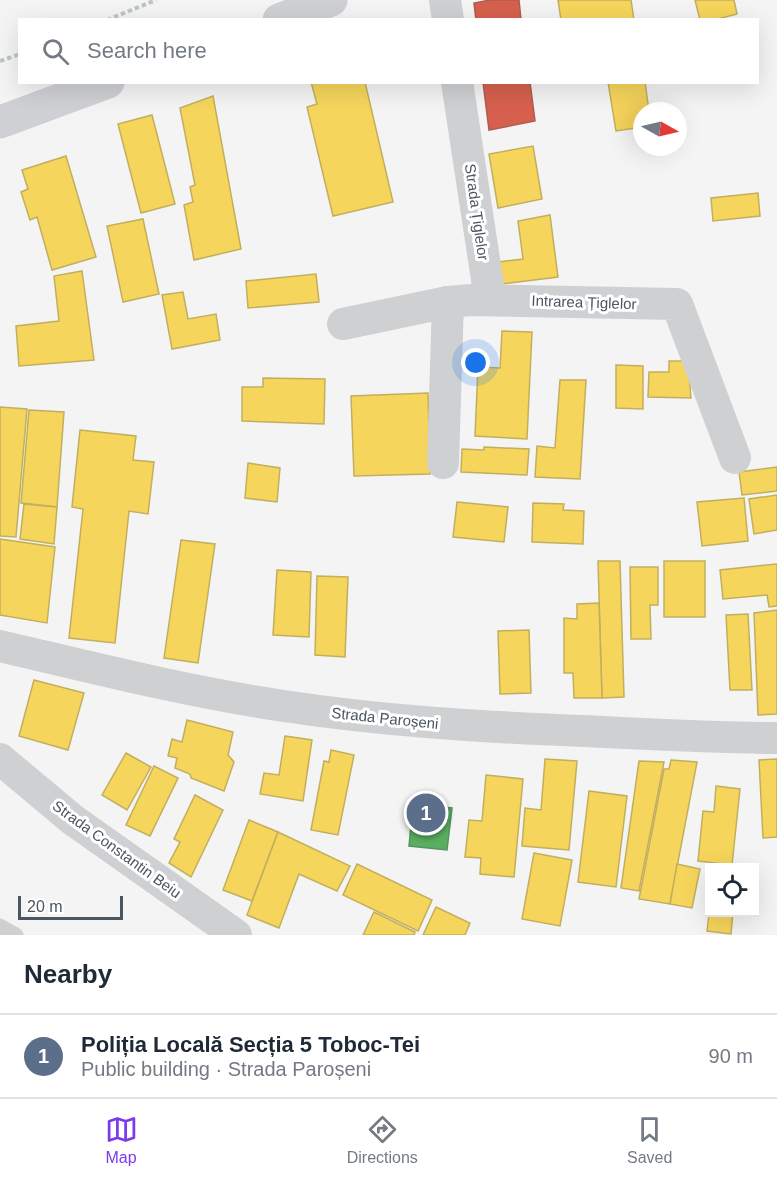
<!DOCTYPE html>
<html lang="en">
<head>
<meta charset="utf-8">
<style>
	:root { --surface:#fff; --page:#f6f6f7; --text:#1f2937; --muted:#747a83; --line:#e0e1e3; --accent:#7c3aed }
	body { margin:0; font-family:Arial,sans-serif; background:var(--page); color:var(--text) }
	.controls { position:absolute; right:18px; bottom:18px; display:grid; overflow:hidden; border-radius:0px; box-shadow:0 6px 24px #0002 }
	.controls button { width:54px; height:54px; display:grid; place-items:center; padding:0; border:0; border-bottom:2px solid var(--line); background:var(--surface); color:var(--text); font:30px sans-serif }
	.compass { position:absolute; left:633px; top:102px; width:54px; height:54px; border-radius:50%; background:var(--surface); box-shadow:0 6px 24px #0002; rotate:98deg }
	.scale { position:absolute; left:18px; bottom:15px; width:105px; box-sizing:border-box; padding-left:6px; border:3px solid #4a5661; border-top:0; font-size:16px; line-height:21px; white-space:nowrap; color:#4a5661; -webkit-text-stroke:4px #fff; paint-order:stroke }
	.you { position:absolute; left:476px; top:363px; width:21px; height:21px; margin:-15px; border:4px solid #fff; border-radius:50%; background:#1a73e8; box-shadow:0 0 0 9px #1a73e833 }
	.badge { display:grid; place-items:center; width:39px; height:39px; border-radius:50%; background:var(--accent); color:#fff; font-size:20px; font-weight:700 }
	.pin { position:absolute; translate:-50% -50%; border:3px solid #fff; box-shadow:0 2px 6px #0006 }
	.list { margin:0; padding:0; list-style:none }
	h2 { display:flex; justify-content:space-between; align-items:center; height:78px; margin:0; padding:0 24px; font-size:26px }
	h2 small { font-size:20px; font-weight:400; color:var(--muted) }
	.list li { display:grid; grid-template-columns:39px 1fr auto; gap:18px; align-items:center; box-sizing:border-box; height:84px; padding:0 24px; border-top:2px solid var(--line) }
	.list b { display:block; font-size:22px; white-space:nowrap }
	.list p { margin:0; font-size:20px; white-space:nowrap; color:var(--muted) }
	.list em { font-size:20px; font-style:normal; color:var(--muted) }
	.icon { flex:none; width:33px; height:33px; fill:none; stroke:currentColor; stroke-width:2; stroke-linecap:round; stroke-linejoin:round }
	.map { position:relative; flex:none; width:777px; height:935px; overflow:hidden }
	.search { position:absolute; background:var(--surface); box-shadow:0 6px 24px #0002; left:18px; right:18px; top:18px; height:66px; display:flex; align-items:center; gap:15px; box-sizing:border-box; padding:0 21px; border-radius:0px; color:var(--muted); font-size:22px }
	.sheet { height:162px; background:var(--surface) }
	nav { display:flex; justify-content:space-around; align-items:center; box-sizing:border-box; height:84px; border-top:2px solid var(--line); background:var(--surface); font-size:16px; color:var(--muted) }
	nav a { display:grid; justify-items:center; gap:3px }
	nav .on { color:var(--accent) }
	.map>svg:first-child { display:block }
	.homes { fill:#f6d55c; stroke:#c2af5e; stroke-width:1.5 }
	.shops { fill:#d6604d; stroke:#ac5d53; stroke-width:1.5 }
	.public { fill:#5aae61; stroke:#559461; stroke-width:1.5 }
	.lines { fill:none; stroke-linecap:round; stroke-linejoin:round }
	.path { stroke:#bcc7c4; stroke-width:4; stroke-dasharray:4.5 3; stroke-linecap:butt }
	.service { stroke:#ced0d2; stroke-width:15 }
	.minor { stroke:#ced0d2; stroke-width:32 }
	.secondary { stroke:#ced0d4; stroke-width:33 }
	.labels { text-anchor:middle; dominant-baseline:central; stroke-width:6; stroke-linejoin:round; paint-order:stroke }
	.street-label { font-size:15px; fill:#4a5661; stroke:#fff }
</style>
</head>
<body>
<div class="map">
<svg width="777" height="935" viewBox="0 0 777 935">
	<rect width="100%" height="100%" fill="#f4f4f4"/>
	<g class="homes">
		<path d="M558,0h73l3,20h-73z"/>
		<path d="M695,0h39l3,14 -23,6h-14z"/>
		<path d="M311,82h54l28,120 -60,14 -26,-109 10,-3z"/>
		<path d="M608,82h37l4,29h-7v16l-26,4z"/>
		<path d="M213,96l28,153 -47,11 -10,-55 9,-3 -3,-15 5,-2 -15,-77z"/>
		<path d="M152,115l23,89 -34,9 -23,-89z"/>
		<path d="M533,146l9,53 -44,9 -9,-54z"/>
		<path d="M66,156l30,101 -44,13 -15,-53 -7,3 -9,-28 7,-3 -6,-19z"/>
		<path d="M758,193l2,23 -47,5 -2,-23z"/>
		<path d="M550,215l8,62 -57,7 -3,-22 25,-3 -5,-38z"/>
		<path d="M143,219l16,75 -36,8 -16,-76z"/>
		<path d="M82,271l12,89 -75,6 -3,-40 43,-5 -5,-45z"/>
		<path d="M316,274l3,28 -71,6 -2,-27z"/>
		<path d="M183,292l5,27 28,-5 4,26 -48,9 -10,-54z"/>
		<path d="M502,331l30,1 -5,107 -52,-3 3,-69 22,1z"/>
		<path d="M669,361h19l3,37 -43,-1 1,-25h20z"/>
		<path d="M616,365l27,1v43l-27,-1z"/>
		<path d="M263,378l62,1 -1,45 -82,-3v-34h21z"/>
		<path d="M560,380h26l-6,99 -45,-2 2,-31 18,2z"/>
		<path d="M428,393l2,81 -76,2 -3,-80z"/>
		<path d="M0,407l27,2 -11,128 -16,-1z"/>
		<path d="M29,410l35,2 -7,95 -36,-4z"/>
		<path d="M80,430l56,6 -3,24 21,2 -6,52 -19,-3 -14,132 -46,-5 14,-129 -11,-2z"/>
		<path d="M484,447l45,2 -2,26 -66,-3 1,-23 22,1z"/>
		<path d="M248,463l32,5 -3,34 -32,-4z"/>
		<path d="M777,467v24l-35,4 -3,-23z"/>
		<path d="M777,495v35l-23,4 -5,-35z"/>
		<path d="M744,498l4,43 -46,5 -5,-44z"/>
		<path d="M457,502l51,5 -4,35 -51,-5z"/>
		<path d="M533,503l31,1 -1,6 21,1 -1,33 -51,-2z"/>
		<path d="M24,504l33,3 -3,37 -34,-5z"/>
		<path d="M0,539l55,8 -8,76 -47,-8z"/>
		<path d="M181,540l34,4 -17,119 -34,-5z"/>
		<path d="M598,561h22l4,136 -22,1z"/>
		<rect x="664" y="561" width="41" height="56"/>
		<path d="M777,564v42l-8,1 -2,-12 -44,4 -3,-29z"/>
		<path d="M630,567h28v38h-8l1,34h-20z"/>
		<path d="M277,570l34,2 -2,65 -36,-2z"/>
		<path d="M317,576l31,1 -3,80 -30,-2z"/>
		<path d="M599,603l3,95h-28l-1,-25h-9v-55l13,1v-15z"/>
		<path d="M777,610v104l-19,1 -4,-102z"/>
		<path d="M748,614l4,76h-22l-4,-75z"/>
		<path d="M529,630l2,63 -31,1 -2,-63z"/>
		<path d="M34,680l50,13 -16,57 -49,-14z"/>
		<path d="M187,720l46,12 -5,23 6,7 -10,29 -33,-13 -1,-4 -15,-6 2,-10 -9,-2 4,-17 10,3z"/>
		<path d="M285,736l27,4 -9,61 -43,-7 4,-21 15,2z"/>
		<path d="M331,750l23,5 -16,80 -27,-5 13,-69 5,1z"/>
		<path d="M126,753l25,14 -24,43 -25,-15z"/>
		<path d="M545,759l32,2 -8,89 -47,-4 3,-38 16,2z"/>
		<path d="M777,759v78l-14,1 -4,-78z"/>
		<path d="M671,760l26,2 -27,142 -31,-5 25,-130h5z"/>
		<path d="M639,761l25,1 -25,129 -18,-3z"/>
		<path d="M154,766l24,12 -28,58 -24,-11z"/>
		<path d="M486,775l37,4 -9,98 -34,-3 1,-16 -16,-1 4,-37 13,1z"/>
		<path d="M716,786l24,3 -8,76 -34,-4 5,-50 11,1z"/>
		<path d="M589,791l38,5 -11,91 -38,-5z"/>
		<path d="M195,795l28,15 -32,67 -22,-14 11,-21 -6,-3z"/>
		<path d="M249,820l29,12 -26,69 -29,-11z"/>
		<path d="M278,832l72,34 -13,25 -38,-17 -20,54 -32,-13z"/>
		<path d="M534,853l38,7 -12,66 -38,-7z"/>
		<path d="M357,864l75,36 -14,31 -75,-36z"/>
		<path d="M677,864l23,5 -8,39 -22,-4z"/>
		<path d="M710,906v6h23l-2,22 -24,-3z"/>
		<path d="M436,907l34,16 -5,12h-42z"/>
		<path d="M374,912l41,20 -1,3h-51z"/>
	</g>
	<g class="shops">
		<path d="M490,0h29l2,20h-45l-2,-17z"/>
		<path d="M483,82h47l5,39 -46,9z"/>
	</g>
	<path class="public" d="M413,804l39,4 -5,42 -38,-4z"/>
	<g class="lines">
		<g class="path">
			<path d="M107,20l49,-20"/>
			<path d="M0,61l20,-7"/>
		</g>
		<path class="service" d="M0,926l16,9"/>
		<g class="minor">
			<path d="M445,0l3,20"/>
			<path d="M457,82l33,217"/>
			<path d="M343,324l105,-22 24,-2 205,4 58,154"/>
			<path d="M443,463l5,-161"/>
			<path d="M0,646c94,22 188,46 284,60 99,15 198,21 298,25 65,3 130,7 195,7"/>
			<path d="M0,759l73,61 163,115"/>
		</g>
		<g class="secondary">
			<path d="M279,20l52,-20"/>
			<path d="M0,122l108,-40"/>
		</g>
	</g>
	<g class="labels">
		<g class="street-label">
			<text transform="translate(477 212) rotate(82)">Strada Țiglelor</text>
			<text transform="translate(584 302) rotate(2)">Intrarea Țiglelor</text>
			<text transform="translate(385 718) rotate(6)">Strada Paroșeni</text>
			<text transform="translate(117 849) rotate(36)">Strada Constantin Beiu</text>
		</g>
	</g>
</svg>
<div class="controls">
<button><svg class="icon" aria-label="locate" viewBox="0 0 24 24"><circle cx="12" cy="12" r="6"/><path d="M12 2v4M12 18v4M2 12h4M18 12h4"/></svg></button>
</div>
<svg class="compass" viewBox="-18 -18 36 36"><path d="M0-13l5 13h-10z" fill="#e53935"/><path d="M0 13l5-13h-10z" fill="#747a83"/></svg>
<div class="scale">20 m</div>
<div class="you"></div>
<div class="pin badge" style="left:426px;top:813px;background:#5c6f8a">1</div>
<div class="search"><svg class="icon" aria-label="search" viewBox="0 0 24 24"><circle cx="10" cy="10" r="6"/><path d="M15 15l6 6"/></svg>Search here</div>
</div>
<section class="sheet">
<h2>Nearby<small></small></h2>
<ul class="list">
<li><span class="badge" style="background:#5c6f8a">1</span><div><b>Poliția Locală Secția 5 Toboc-Tei</b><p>Public building · Strada Paroșeni</p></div><em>90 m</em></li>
</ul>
</section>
<nav>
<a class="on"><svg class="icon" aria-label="map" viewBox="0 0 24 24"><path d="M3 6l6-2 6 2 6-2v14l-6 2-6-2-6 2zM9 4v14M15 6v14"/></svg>Map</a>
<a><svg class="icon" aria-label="directions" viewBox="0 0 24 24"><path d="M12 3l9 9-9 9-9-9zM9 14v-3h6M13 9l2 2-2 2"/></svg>Directions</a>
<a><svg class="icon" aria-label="saved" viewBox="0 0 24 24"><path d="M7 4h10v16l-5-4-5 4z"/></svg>Saved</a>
</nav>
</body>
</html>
